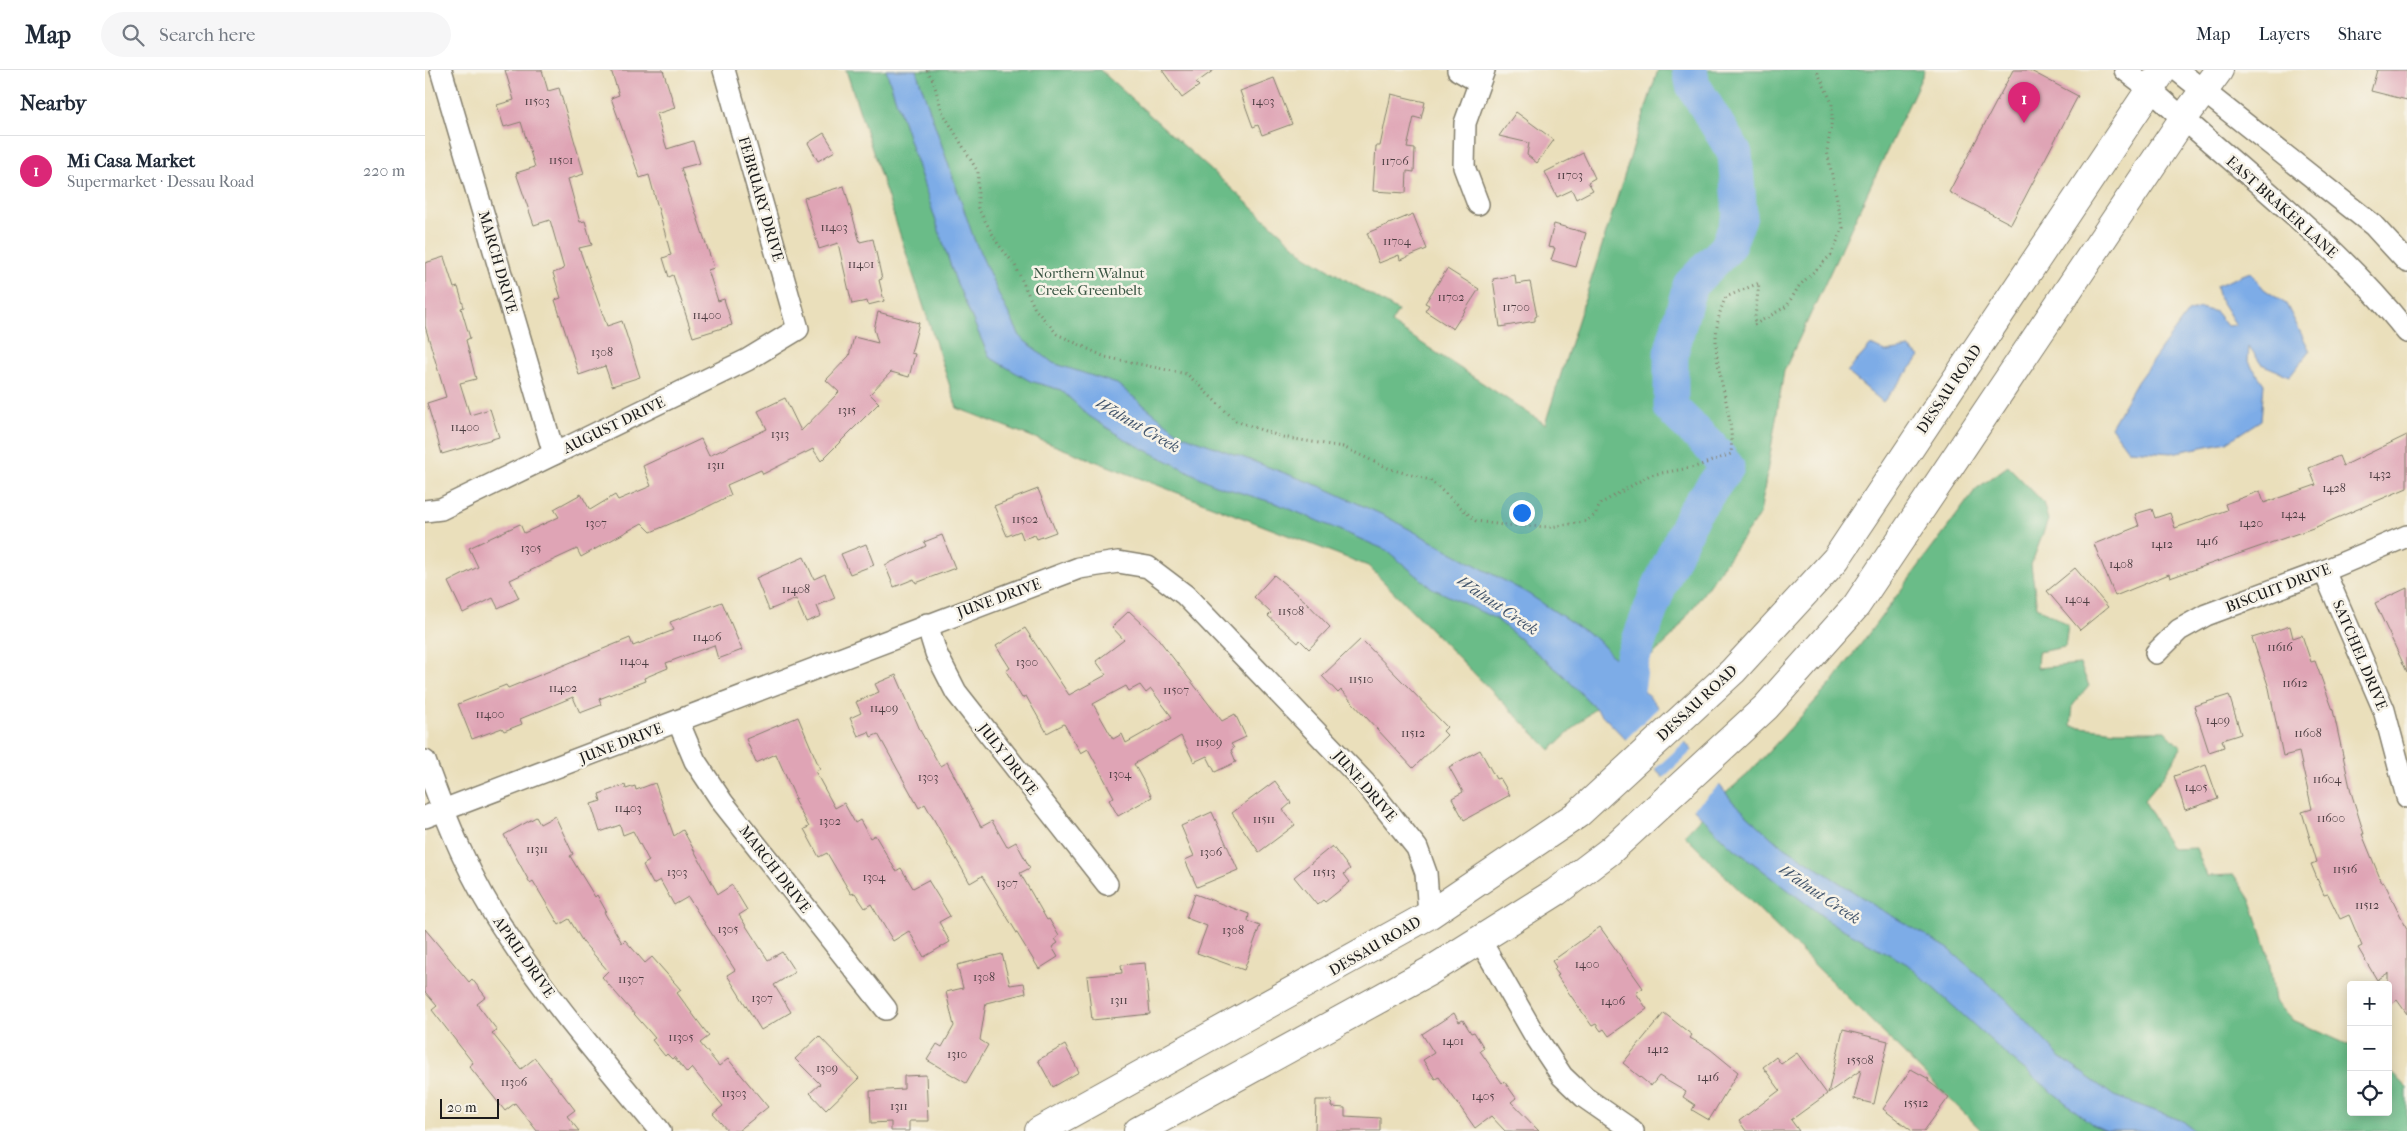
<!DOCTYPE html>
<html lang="en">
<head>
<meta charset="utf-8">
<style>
	:root { --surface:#fff; --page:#f6f6f7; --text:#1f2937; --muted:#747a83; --line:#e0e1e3; --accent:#db2777 }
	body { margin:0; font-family:"IM FELL French Canon",serif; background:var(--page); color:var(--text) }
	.controls { position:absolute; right:15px; bottom:15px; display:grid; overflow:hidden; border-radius:5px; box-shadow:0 2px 12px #0003 }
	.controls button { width:45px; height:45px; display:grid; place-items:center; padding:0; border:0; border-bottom:1px solid var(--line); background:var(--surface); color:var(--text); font:25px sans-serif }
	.scale { position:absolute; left:15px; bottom:12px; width:59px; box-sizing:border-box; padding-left:5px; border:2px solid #1c1c1c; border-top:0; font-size:14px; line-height:18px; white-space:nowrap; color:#1c1c1c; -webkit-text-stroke:4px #f7f3e8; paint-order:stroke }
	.you { position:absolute; left:1096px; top:442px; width:18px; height:18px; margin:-12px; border:4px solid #fff; border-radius:50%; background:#1a73e8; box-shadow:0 0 0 8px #1a73e833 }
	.badge { display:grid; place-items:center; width:32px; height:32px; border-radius:50%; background:var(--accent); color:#fff; font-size:16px; font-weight:700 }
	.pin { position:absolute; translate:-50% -41px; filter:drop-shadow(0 1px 2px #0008) }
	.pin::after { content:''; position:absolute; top:26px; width:18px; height:15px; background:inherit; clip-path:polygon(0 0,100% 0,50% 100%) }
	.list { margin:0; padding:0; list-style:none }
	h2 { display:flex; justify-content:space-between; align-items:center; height:65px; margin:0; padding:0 20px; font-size:21px }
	h2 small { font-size:16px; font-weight:400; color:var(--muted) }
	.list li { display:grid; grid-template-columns:32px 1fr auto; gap:15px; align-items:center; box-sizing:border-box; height:70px; padding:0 20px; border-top:1px solid var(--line) }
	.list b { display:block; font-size:19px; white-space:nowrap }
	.list p { margin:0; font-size:16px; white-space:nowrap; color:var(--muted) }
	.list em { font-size:16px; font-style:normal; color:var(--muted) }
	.icon { flex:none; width:28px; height:28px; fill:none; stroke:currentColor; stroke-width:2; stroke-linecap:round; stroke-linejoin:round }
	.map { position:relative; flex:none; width:1982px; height:1061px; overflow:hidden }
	header { display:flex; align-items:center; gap:30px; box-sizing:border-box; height:70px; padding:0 25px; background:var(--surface); border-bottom:1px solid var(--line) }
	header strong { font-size:24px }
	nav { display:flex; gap:28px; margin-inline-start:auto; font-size:18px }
	.search { width:350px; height:45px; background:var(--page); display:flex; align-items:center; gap:12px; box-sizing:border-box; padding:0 18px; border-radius:28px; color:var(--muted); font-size:19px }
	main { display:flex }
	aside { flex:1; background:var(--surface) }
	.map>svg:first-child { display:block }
	.forest { fill:#6bbc88; stroke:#446c52 }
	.water { fill:#7dace7; stroke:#4c6482 }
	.pier { fill:#eadfbb }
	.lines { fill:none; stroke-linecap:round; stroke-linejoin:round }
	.river { stroke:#7dace7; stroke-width:35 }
	.building { fill:#dfa4b5; fill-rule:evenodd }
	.minor-casing { stroke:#837e6c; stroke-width:24 }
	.major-casing { stroke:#837e6c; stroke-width:30 }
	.path { stroke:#837e6c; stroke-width:3; stroke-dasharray:1 4; stroke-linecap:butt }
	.minor { stroke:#fff; stroke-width:21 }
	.major { stroke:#fff; stroke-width:28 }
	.labels { text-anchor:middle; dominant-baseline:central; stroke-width:5; stroke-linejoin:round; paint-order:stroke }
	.number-label { font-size:12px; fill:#4d3e42 }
	.street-label { font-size:15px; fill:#1c1c1c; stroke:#f7f3e8 }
	.park-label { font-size:15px; fill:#3b5644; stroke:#f7f3e8 }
	.water-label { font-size:16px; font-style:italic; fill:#43566d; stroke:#f7f3e8 }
</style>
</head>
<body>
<header>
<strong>Map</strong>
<div class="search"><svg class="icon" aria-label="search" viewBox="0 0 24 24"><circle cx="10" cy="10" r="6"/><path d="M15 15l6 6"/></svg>Search here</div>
<nav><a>Map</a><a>Layers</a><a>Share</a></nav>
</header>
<main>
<aside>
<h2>Nearby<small></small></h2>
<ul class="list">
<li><span class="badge">1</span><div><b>Mi Casa Market</b><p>Supermarket · Dessau Road</p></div><em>220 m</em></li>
</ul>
</aside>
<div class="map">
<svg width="1982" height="1061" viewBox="0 0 1982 1061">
	<rect width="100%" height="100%" fill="#f7f3e8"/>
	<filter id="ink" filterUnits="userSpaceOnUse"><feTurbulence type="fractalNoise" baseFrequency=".02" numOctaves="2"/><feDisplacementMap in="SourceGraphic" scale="10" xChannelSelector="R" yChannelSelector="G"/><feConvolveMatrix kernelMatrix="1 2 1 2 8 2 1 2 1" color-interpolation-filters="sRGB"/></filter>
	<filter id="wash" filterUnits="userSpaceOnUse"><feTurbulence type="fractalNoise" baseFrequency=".0096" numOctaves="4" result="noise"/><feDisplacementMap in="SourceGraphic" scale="20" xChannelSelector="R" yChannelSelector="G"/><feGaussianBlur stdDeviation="1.12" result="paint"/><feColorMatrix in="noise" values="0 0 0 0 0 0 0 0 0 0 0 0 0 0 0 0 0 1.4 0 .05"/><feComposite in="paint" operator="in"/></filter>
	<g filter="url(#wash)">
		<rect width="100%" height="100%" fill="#eadfbb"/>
		<g class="forest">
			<path d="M421,0h254l206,186 92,55 -7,12 154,101 113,-354h267l-141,301 -24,143 -88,123 -122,113 -182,-184 -411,-158z"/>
			<path d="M1583,396l35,36 5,18 -17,45 6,42 31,18 -3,22 -27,5 -1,16 43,-4 9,22 -16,19 -2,21 45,5h49l16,17 -18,29 -19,23 27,49 25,-1 11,28 27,-1 17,26 17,52 7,48 18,19 58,26v66h37v-43l19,19v43h-425l-298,-296 36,-37 27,-23 85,-92 144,-194z"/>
		</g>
		<g class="water">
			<path d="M461,0h30l58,169 26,58 21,41 32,25 64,21 63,50 142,53 63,29 142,77 71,47 54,60 81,102 40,37 102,67 74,43 57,51 54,57 54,39 69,25 11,10h-87l-14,-6 -85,-69 -101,-92 -77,-42 -103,-79 -165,-169 -66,-55 -64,-31 -46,-38 -108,-46 -63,-19 -89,-45 -37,-24 -28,-26 -31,-9 -41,-24 -34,-78z"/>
			<path d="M1825,202l14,17 22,15 24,47 -20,25 -29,-12 -12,-18 -1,15 16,23 -3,36 -34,22 -55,11 -44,-3 -17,-23 26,-45 51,-70 12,-4 16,4 11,14 9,-1 -17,-27 -3,-12z"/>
			<path d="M1446,275l15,7 23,-4 11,9 -37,45 -36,-30z"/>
		</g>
		<g class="pier">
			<path d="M1235,636l27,34 -33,30 -29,-30z"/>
			<path d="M1269,679l27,35 -29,26 -30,-31z"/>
		</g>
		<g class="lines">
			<path class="river" d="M1200,634l6,-42 28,-75 34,-73 34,-47 -18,-22 -38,-37v-55l19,-68 37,-37 13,-32 -5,-62 -42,-69 -3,-15"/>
		</g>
		<g id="blocks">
			<g class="building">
				<path d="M80,0h37l6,21 11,-3 25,86 -16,5 12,43 5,-1 7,24 -13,3 28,78 15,-5 18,56 -28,9 -7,-20 -26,9 -24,-75 6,-2 -8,-25 11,-4 -14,-49 -16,5 -18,-52 19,-6 -14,-45 -17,5 -7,-22 17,-5z"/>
				<path d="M186,0h52l12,38 -19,6 11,35 26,-8 7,22 -19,5 33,100 -6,2 10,31 6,-2 8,26 -39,12 -20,-62 -4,2 -6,-19 8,-3 -22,-80 -9,3 -29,-80 8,-3z"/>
				<path d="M737,0h52l-18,13 3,3 -17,12z"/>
				<path d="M1588,0h16l49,26 -67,128 -62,-32z"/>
				<path d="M1952,0h30v30l-36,-9z"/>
				<path d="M849,8l18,46 -30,11 -4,-10 -5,2 -13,-36z"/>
				<path d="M966,24l34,8 -4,17 -7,-2 -7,31 8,1 -1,23 -7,-1 -1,22 -33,-2 3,-45h4z"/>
				<path d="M1091,42l38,28 -17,23 -10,-8 2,-12 -30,-7z"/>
				<path d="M399,63l11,18 -17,10 -10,-18z"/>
				<path d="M1158,83l12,25 -7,4 5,8 -17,9 -4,-9 -15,7 -12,-25z"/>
				<path d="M419,116l16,56 13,-3 9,40 -3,1 5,21 -16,4 -1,-4 -15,3 -14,-61 -19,6 -15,-51z"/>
				<path d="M988,144l14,35 -27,11 -1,-5 -20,8 -12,-30z"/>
				<path d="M1129,154l32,9 -10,34 -25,-7 4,-12 -7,-1z"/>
				<path d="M19,187l10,31 4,-1 6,20 -3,1 9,30 -4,2 10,39 -16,4 10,32 20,-6 9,28 -57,17 -15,-51 19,-6 -21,-71v-63z"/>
				<path d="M1022,199l32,20 -26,40 -28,-18 4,-6 -4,-2z"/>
				<path d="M1090,205l1,9 14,-2 7,34 -2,1v4l-35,6 -7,-48z"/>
				<path d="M453,242l41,11 -8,30 4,1 -6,23 -18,-5 -21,22 9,9 -58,58 -8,-12 -50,25 -2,-4 -34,15 4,10 -38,19 -42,18 -9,-9 -61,34 -4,-8 -67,31 9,18 -21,10 -5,-10 -30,15 -15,-31 30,-15 -9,-19 51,-24 4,9 35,-16 -5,-8 27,-15 9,16 25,-15 3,5 33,-14 -8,-20 58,-27 8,17 58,-27 -9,-18 27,-13 16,33 38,-39 -13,-12 23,-24 5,-19 24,6 -4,-14z"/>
				<path d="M1982,365v53l-91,39 -146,51 -1,-4 -54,22 -21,-52 45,-18 -4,-12 17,-5 3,9 15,-5 5,15 52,-18 -2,-6 35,-13 4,12 52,-18 -7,-17 30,-12 4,10z"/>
				<path d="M613,419l18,43 -19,7 -2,-4 -12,4 -3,-8 -13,5 -13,-30z"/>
				<path d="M517,465l13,33 -39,15 -2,-4 -20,8 -9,-22 41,-19 -2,-4z"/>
				<path d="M441,474l8,21 -24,9 -9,-20z"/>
				<path d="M379,487l10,22 11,-5 10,24 -18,8 4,10 -15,6 -10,-23 -27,11 -13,-32z"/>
				<path d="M1650,498l33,39 -28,23 -33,-39z"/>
				<path d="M849,505l31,26 25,26 -21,22 -9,-9 -2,3 -30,-27 3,-3 -17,-16z"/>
				<path d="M1982,518v84l-32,-69z"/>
				<path d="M297,532l20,48 -24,9 -4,-14 -48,18 2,5 -24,10 1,3 -46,18 2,6 -21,8 -7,-16 -53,22 2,5 -18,7 -2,-3 -30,11 -14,-35 48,-19 2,3 122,-50 3,8 41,-16 -4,-8z"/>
				<path d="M704,541l27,25 66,85 13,-7 11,23 -15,7 3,4 -3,2 5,12 -21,10 -8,-16 -13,6 -13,-26 -47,28 18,33 -34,19 -9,-16 5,-3 -26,-48 -7,4 -17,-29 -17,9 -21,-37 -4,2 -16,-27 4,-3 -14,-22 29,-18 44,67 37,-20 -10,-14 28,-21 -12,-13zM715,615l6,8 5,-4 21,28 -46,26 -4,-9 -9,5 -20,-35 33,-18 3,5z"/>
				<path d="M1865,556l3,12 9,-3 9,27 4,-1 18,49 18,82 13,42h-2l20,49 2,-1 23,47v85l-10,-14 -9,6v-33l-11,7 -19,-32 4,-2 -13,-31 -9,4 -12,-25 -4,1 -13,-31 6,-2 -15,-50 10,-3 -13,-57 -16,4 -14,-68 -17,-50z"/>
				<path d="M936,569l86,88 -4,4 4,4 -34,33 -72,-78 -3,3 -16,-17z"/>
				<path d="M471,605l25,57 19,34 7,-4 34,65 11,-6 15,26 9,-5 14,26 -10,5 27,47 2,-1 10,17 -4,3 3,4 -6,4 6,10 -19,12 -57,-93 -12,7 -45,-79 -6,4 -41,-74 -7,3 -2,-5 -11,4 -8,-18 11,-5 -5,-11 23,-10 -4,-8z"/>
				<path d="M1804,625l12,39 -19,6 2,7 -15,5 -15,-46z"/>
				<path d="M373,647l22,52 -5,2 20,37 9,-5 11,20 5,-3 10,18 5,-3 21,36 5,-3 12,20 15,-8 22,36 -11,6 11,20 -26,15 -15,-26 -16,10 -22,-37 -6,4 -10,-15 -4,1 -24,-41 -8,4 -15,-28 5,-2 -15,-27 2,-1 -20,-45 -20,9 -10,-24z"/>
				<path d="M1055,680l16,29 4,-1 10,17 -46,25 -12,-22 11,-6 -14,-25z"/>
				<path d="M1781,695l12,34 -33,11 -11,-34z"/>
				<path d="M850,711l16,22 -8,7 12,15 -36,27 -27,-39z"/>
				<path d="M230,713l19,53 9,-6 35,64 14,-9 15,25 -8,5 29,45 14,-8 13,20 -21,13 17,27 -30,18 -34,-55 8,-5 -47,-73 -14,8 -14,-25 -7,4 -10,-19 6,-4 -16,-30 -10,4 -3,-10 -20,7 -9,-28 10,-3 -2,-7 26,-9 1,4 9,-3 1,4z"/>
				<path d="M787,742l26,58 -41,17 -12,-27 9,-4 -13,-30z"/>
				<path d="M130,746l18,38 -3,2 25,41 2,-2 9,16 -2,1 18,31 3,-3 20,23 7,-6 29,33 -4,3 32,43 -9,7 19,23 9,-7 40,48 -30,24h-10l-15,-17 10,-8 -31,-38 -5,5 -13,-16 -2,2 -5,-5 -2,2 -13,-16 3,-2 -53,-61 6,-6 -25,-29 -14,-23 -10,6 -26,-44 -3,2 -26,-48 32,-18 4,7z"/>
				<path d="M907,776l18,23 -6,5 6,8 -25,20 -2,-2 -6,5 -23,-28z"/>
				<path d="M770,824l54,20 -1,7 12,5 -16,44 -47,-17 10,-27 -21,-8z"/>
				<path d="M1175,857l43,61 -7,5 11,16 -38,27 -5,-7 -3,2 -5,-7 -4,2 -35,-50 2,-1 -5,-6 2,-2 -4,-6z"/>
				<path d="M0,859l44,53 3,-3 14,18 -9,7 20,26 -5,3 29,36 14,-11 40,52 -8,6 12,15h-42l-22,-28 -10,8 -36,-45 4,-3 -41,-53 5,-4 -12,-14z"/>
				<path d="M577,884l8,31 14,-2 2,10 -40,10 -6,37 8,5 -22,38 -39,-23 10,-16 5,3 12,-21 -8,-34 17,-4 -6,-23z"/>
				<path d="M720,893l5,51 -58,6 -5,-44 35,-3 -1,-8z"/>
				<path d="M1029,943l5,9 4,-2 8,13 3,-1 10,16 -4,3 22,32 2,-2 12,17 -5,4 28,29h-34l-14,-15 -16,12 -36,-51 -4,2 -12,-19 11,-7 -12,-19z"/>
				<path d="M1239,943l28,22 -2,3 20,11 28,23 -29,48 -17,-10 3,-5 -12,-8 3,-5 -27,-16 -8,10 -28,-23z"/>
				<path d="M1418,960l45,11 -14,63 -20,-5 7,-29 -33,23z"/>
				<path d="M394,966l40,42 -33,32 -16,-17 10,-9 -25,-25z"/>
				<path d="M640,975l14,27 -26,15 -15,-27z"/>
				<path d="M1372,983l30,41 -36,26 8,11h-53l-7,-10 41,-31 -17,-23 13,-10 5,7z"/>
				<path d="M1486,999l18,10 -1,2 21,16 -25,34h-12l-29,-22z"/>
				<path d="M501,1005l2,46h-19v10h-18v-9l-20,1 -1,-32 34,-2v-13z"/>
				<path d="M891,1030h16l-1,7 14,1v8l35,2v13h-65z"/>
			</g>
		</g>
	</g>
	<g filter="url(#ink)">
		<use href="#blocks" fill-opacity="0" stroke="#837e6c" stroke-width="1"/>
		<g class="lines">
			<defs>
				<g id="minor">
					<path d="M16,0l113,384"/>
					<path d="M1033,0l21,12"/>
					<path d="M1700,0l25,19c86,78 185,152 257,243"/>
					<path d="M1752,0l196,155 34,37"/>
					<path d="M1053,134l-14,-37 1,-44 19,-53"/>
					<path d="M0,441l16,-2 306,-149 51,-31 -74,-259"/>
					<path d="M1899,501l60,139 23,87"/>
					<path d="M502,554l9,29 20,39 151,192"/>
					<path d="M1731,583l23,-23 27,-15 118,-44 83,-35"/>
					<path d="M253,651l17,40 28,42 163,206"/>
					<path d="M0,691c22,61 46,121 83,175 45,69 100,131 152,195"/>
					<path d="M0,747l654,-249 39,-6 30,5 37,28 180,188 52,65 9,25 3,42"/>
					<path d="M1055,870l54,94 28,42 22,21 49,34"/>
				</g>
				<g id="major">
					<path d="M614,1061l390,-216 149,-101 155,-143 103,-112 327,-489"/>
					<path d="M713,1061l292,-160 126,-79 54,-41 156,-144 90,-101 327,-487 36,-49"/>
				</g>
			</defs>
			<use href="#minor" class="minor-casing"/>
			<use href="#major" class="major-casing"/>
			<path class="path" d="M502,0l6,10 9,31 36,61v36l20,36 17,21 20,44 22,25 48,23 82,17 49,47 46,16 61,10 47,22 40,11 46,41 27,4 47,2 34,-5 11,-7 5,-11 50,-29 45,-8 36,-13c5,-56 -32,-101 -5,-157l33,-14 -5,42 33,-19 12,-20 32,-31 12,-27 -16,-77 5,-32v-16l-14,-30 1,-3"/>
			<use href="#minor" class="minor"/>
			<use href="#major" class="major"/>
		</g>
	</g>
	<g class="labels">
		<g class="number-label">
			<text x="112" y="31">11503</text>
			<text x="838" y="31">1403</text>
			<text x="136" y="90">11501</text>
			<text x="970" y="91">11706</text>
			<text x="1145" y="105">11703</text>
			<text x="409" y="157">11403</text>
			<text x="972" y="171">11704</text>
			<text x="436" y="194">11401</text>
			<text x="1026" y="227">11702</text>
			<text x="1091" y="237">11700</text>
			<text x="282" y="245">11400</text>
			<text x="177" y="282">1308</text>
			<text x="422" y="340">1315</text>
			<text x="40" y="357">11400</text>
			<text x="355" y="364">1313</text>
			<text x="291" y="395">1311</text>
			<text x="1955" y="404">1432</text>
			<text x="1909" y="418">1428</text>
			<text x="1868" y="444">1424</text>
			<text x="600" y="449">11502</text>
			<text x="171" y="453">1307</text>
			<text x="1826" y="453">1420</text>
			<text x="1782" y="471">1416</text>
			<text x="1737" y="474">1412</text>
			<text x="106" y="478">1305</text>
			<text x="1696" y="494">1408</text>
			<text x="371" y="519">11408</text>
			<text x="1652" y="529">1404</text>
			<text x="866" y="541">11508</text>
			<text x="282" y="567">11406</text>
			<text x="1855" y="577">11616</text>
			<text x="209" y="591">11404</text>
			<text x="602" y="592">1300</text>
			<text x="936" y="609">11510</text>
			<text x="1870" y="613">11612</text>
			<text x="138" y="618">11402</text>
			<text x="751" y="620">11507</text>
			<text x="459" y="638">11409</text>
			<text x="65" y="644">11400</text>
			<text x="1793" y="650">1409</text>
			<text x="988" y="663">11512</text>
			<text x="1883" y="663">11608</text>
			<text x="784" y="672">11509</text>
			<text x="695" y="704">1304</text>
			<text x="503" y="707">1303</text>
			<text x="1902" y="709">11604</text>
			<text x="1771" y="717">1405</text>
			<text x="203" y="738">11403</text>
			<text x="1906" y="748">11600</text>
			<text x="839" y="749">11511</text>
			<text x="405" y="751">1302</text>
			<text x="112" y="779">11311</text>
			<text x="786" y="782">1306</text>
			<text x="1920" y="799">11516</text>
			<text x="252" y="802">1303</text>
			<text x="899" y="802">11513</text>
			<text x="449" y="807">1304</text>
			<text x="582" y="813">1307</text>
			<text x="1942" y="835">11512</text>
			<text x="303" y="859">1305</text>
			<text x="808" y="860">1308</text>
			<text x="1162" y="894">1400</text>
			<text x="559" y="907">1308</text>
			<text x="206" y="909">11307</text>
			<text x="337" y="928">1307</text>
			<text x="694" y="930">1311</text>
			<text x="1188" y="931">1406</text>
			<text x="256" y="967">11305</text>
			<text x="1028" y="971">1401</text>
			<text x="1233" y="979">1412</text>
			<text x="532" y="984">1310</text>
			<text x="1435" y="990">15508</text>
			<text x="402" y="998">1309</text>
			<text x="1283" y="1007">1416</text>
			<text x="89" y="1012">11306</text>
			<text x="309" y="1023">11303</text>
			<text x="1058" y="1026">1405</text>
			<text x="1491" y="1033">15512</text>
			<text x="474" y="1036">1311</text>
		</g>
		<g class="street-label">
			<text transform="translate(336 129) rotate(74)">FEBRUARY DRIVE</text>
			<text transform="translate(1857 137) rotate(42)">EAST BRAKER LANE</text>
			<text transform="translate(73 192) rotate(74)">MARCH DRIVE</text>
			<text transform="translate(1524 319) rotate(-56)">DESSAU ROAD</text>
			<text transform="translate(189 355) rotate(-26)">AUGUST DRIVE</text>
			<text transform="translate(1853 518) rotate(-21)">BISCUIT DRIVE</text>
			<text transform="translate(574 528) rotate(-20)">JUNE DRIVE</text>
			<text transform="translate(1935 585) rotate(67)">SATCHEL DRIVE</text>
			<text transform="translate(1272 633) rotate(-43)">DESSAU ROAD</text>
			<text transform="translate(196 673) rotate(-21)">JUNE DRIVE</text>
			<text transform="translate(583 689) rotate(52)">JULY DRIVE</text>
			<text transform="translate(940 716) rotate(49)">JUNE DRIVE</text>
			<text transform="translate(350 799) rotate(52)">MARCH DRIVE</text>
			<text transform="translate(950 876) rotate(-30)">DESSAU ROAD</text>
			<text transform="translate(99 887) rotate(55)">APRIL DRIVE</text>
		</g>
		<g class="park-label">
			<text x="664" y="203">Northern Walnut<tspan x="664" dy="17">Creek Greenbelt</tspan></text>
		</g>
		<g class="water-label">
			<text transform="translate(713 355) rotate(30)">Walnut Creek</text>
			<text transform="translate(1073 535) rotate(34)">Walnut Creek</text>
			<text transform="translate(1395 824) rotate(34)">Walnut Creek</text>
		</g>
	</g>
</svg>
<div class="controls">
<button>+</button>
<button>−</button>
<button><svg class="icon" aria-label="locate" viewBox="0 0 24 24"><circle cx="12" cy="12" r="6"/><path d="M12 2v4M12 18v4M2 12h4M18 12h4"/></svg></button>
</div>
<div class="scale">20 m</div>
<div class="you"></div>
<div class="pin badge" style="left:1599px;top:53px">1</div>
</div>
</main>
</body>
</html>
